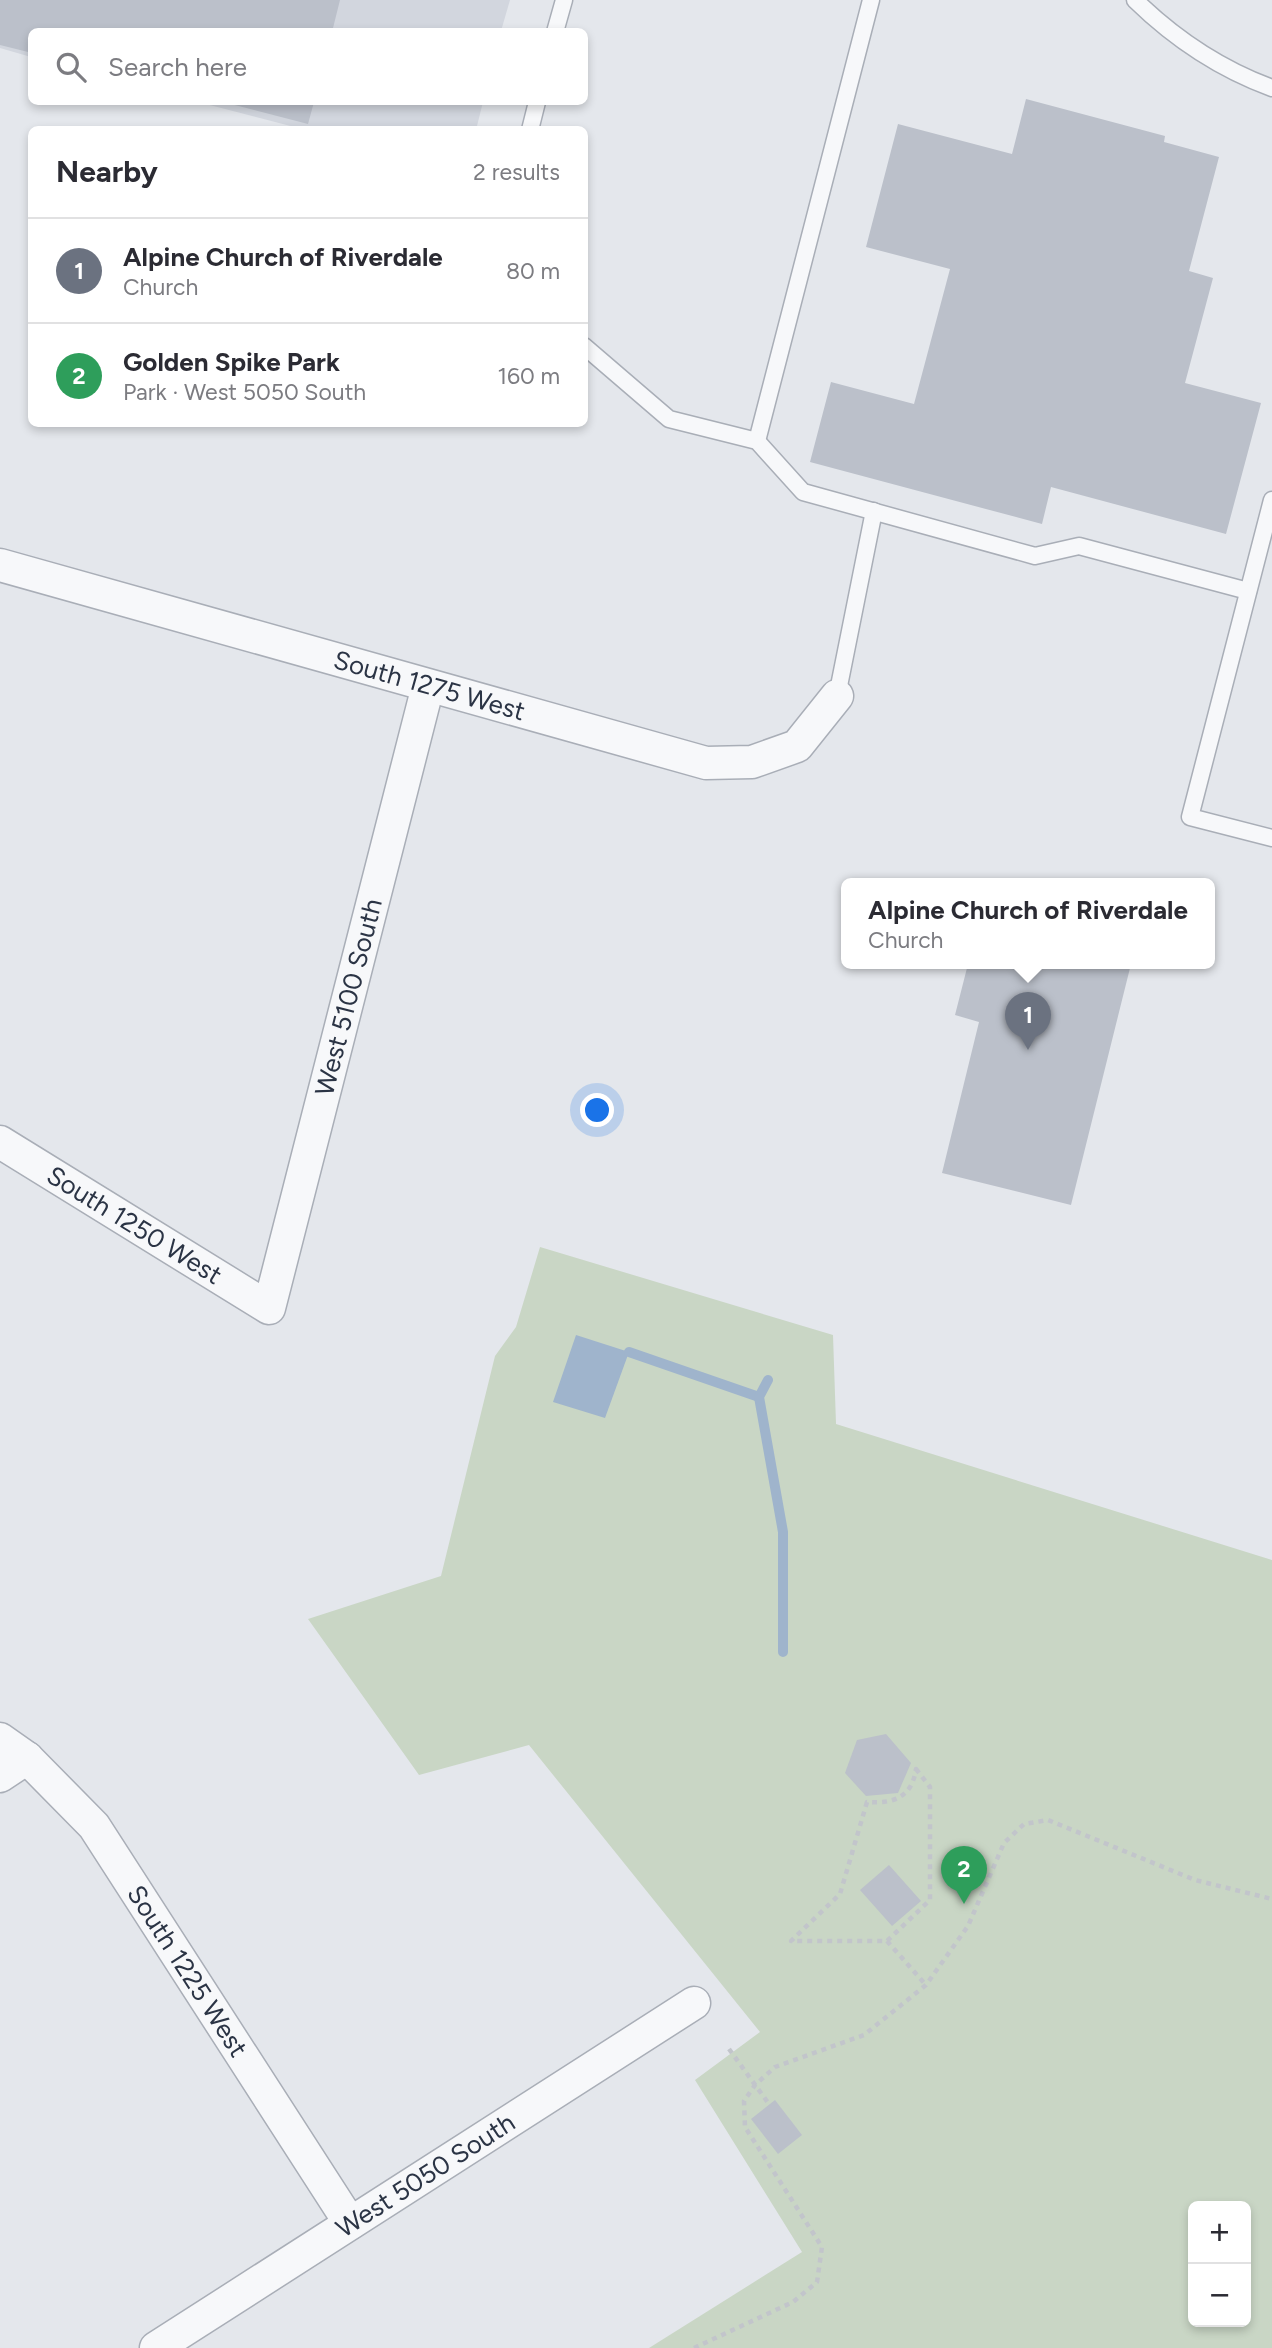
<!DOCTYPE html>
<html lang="en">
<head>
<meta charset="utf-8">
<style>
	:root { --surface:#fff; --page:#f2f2f3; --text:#2b2b33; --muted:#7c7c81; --line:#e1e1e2; --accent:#db2777 }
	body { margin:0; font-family:Figtree,sans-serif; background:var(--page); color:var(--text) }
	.controls { position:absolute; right:21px; bottom:21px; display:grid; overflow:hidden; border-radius:10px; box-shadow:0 4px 10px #0003 }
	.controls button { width:63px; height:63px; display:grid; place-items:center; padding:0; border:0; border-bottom:2px solid var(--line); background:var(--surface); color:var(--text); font:35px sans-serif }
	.you { position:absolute; left:598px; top:1111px; width:24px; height:24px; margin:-18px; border:5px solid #fff; border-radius:50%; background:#1a73e8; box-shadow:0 0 0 10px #1a73e833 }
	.badge { display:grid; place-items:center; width:46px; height:46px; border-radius:50%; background:var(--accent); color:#fff; font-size:23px; font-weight:700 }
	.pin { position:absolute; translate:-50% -58px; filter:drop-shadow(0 2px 4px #0008) }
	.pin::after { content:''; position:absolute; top:37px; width:24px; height:21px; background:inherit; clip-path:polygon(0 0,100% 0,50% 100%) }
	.popup { position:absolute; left:841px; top:878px; width:374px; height:91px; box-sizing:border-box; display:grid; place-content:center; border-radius:10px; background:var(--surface); filter:drop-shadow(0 2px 5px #0005); font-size:23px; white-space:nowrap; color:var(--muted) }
	.popup b { font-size:26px; color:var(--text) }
	.popup::after { content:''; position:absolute; left:50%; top:100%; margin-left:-14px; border:14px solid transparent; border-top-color:var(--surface) }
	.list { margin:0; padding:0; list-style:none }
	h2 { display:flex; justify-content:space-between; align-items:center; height:91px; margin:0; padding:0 28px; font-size:30px }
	h2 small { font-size:23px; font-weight:400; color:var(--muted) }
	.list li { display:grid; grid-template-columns:46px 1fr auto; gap:21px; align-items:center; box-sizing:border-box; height:105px; padding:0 28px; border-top:2px solid var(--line) }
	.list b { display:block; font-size:26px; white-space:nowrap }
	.list p { margin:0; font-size:23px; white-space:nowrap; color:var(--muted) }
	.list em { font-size:23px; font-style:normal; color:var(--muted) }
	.icon { flex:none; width:38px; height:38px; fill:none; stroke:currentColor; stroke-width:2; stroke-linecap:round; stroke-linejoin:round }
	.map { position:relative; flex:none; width:1272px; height:2348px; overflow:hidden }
	.search { position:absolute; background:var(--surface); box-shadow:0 4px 10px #0003; left:28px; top:28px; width:560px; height:77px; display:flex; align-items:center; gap:18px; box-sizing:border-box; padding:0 24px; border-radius:10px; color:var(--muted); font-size:26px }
	.panel { position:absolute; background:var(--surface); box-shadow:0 4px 10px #0003; left:28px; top:126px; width:560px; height:301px; border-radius:10px }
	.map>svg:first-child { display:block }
	.built { fill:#d2d6de }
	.green { fill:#c9d6c5; fill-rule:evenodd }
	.water { fill:#9fb4cc }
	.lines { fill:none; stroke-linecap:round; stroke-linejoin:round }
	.stream { stroke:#9fb4cc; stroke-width:10 }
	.building { fill:#bbc0ca }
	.lane-casing { stroke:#a9aeb7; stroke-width:19 }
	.street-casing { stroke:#a9aeb7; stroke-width:35 }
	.path { stroke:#c2c5cb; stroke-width:4.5; stroke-dasharray:5 5; stroke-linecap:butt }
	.lane { stroke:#f7f8fa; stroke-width:16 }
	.street { stroke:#f7f8fa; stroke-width:32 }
	.labels { text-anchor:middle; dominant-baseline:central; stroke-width:6; stroke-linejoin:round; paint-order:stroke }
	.street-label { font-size:26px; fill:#2b3445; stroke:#f4f6f9 }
</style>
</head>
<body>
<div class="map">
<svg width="1272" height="2348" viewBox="0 0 1272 2348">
	<rect width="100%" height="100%" fill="#e4e7ec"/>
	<g class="built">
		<path d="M0,0h510l-9,31 -469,1 -1,25 -31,-9z"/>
		<path d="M198,102h285l-7,28 -174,-1z"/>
	</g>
	<path class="green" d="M540,1247l293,88 3,89 436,136v788h-623l153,-96 -107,-172 65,-48 -231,-287 -110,30 -111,-156 133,-43 54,-220 21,-29zM1193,2206h53v116h-53z"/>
	<path class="water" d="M576,1335l53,17 -24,66 -52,-16z"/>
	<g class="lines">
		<g class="stream">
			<path d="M629,1352l130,45"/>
			<path d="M768,1380l-9,17 24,135v120"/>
		</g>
	</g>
	<g class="building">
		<path d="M0,0h340l-8,32h-300v21l-32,-8z"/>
		<path d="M1026,99l139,37 -1,6 55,15 -30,114 24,7 -28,105 76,20 -35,131 -175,-47 -9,37 -232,-62 21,-80 83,22 36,-135 -84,-22 32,-123 114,30z"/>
		<path d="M223,102h91l-6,22z"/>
		<path d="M968,964h163l-60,241 -129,-32 37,-151 -24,-7z"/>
		<path d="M886,1734l25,29 -13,30 -32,3 -21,-23 12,-33z"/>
		<path d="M889,1865l32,36 -29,25 -32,-36z"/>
		<path d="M775,2100l27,35 -24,19 -27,-35z"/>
	</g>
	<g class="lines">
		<defs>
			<g id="lane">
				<path d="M1135,0c40,39 85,69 137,88"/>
				<path d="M555,32l9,-32"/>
				<path d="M530,130l7,-28"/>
				<path d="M584,346l85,73 88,22 46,51 232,64 44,-10 169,45"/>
				<path d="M757,441l114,-441"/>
				<path d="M1272,500l-82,317 82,21"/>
				<path d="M837,696l37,-185"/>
			</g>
			<g id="street">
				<path id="s1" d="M0,565l706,198 46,-1 45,-16 40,-50"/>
				<path id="s2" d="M0,1142l269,166 159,-622"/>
				<path id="s3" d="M0,1739l27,19 67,68 256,397"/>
				<path d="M0,1776l27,-18"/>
				<path id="s4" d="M156,2348l538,-345"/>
			</g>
		</defs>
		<use href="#lane" class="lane-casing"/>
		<use href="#street" class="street-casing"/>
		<g class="path">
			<path d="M916,1769l14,18v113l-43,41h-96l49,-47 27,-92c27,2 45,-5 49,-33z"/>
			<path d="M887,1941l39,44"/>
			<path d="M729,2049l40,55"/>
			<path d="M694,2348l99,-46 24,-20 5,-35 -77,-120 -1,-26 11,-16 20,-18 89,-32 62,-50 42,-59 36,-83 20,-19 24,-4 147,60 77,19"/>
		</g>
		<use href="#lane" class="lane"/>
		<use href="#street" class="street"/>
	</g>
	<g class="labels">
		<g class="street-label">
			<text stroke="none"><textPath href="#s1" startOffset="446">South 1275 West</textPath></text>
			<text stroke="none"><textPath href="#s2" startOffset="637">West 5100 South</textPath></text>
			<text stroke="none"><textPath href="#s2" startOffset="158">South 1250 West</textPath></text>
			<text stroke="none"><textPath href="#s3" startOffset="301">South 1225 West</textPath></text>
			<text stroke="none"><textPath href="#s4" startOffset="320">West 5050 South</textPath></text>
		</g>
	</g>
</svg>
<div class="controls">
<button>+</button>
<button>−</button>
</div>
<div class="you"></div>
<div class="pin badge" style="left:1028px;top:1050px;background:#6b7280">1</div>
<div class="popup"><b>Alpine Church of Riverdale</b>Church</div>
<div class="pin badge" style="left:964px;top:1904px;background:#2e9e5b">2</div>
<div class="search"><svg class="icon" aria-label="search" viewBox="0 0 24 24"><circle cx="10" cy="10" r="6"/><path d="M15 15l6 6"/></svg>Search here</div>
<section class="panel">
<h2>Nearby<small>2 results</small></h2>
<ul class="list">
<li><span class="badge" style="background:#6b7280">1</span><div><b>Alpine Church of Riverdale</b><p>Church</p></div><em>80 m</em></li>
<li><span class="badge" style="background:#2e9e5b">2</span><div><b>Golden Spike Park</b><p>Park · West 5050 South</p></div><em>160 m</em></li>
</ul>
</section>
</div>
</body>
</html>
